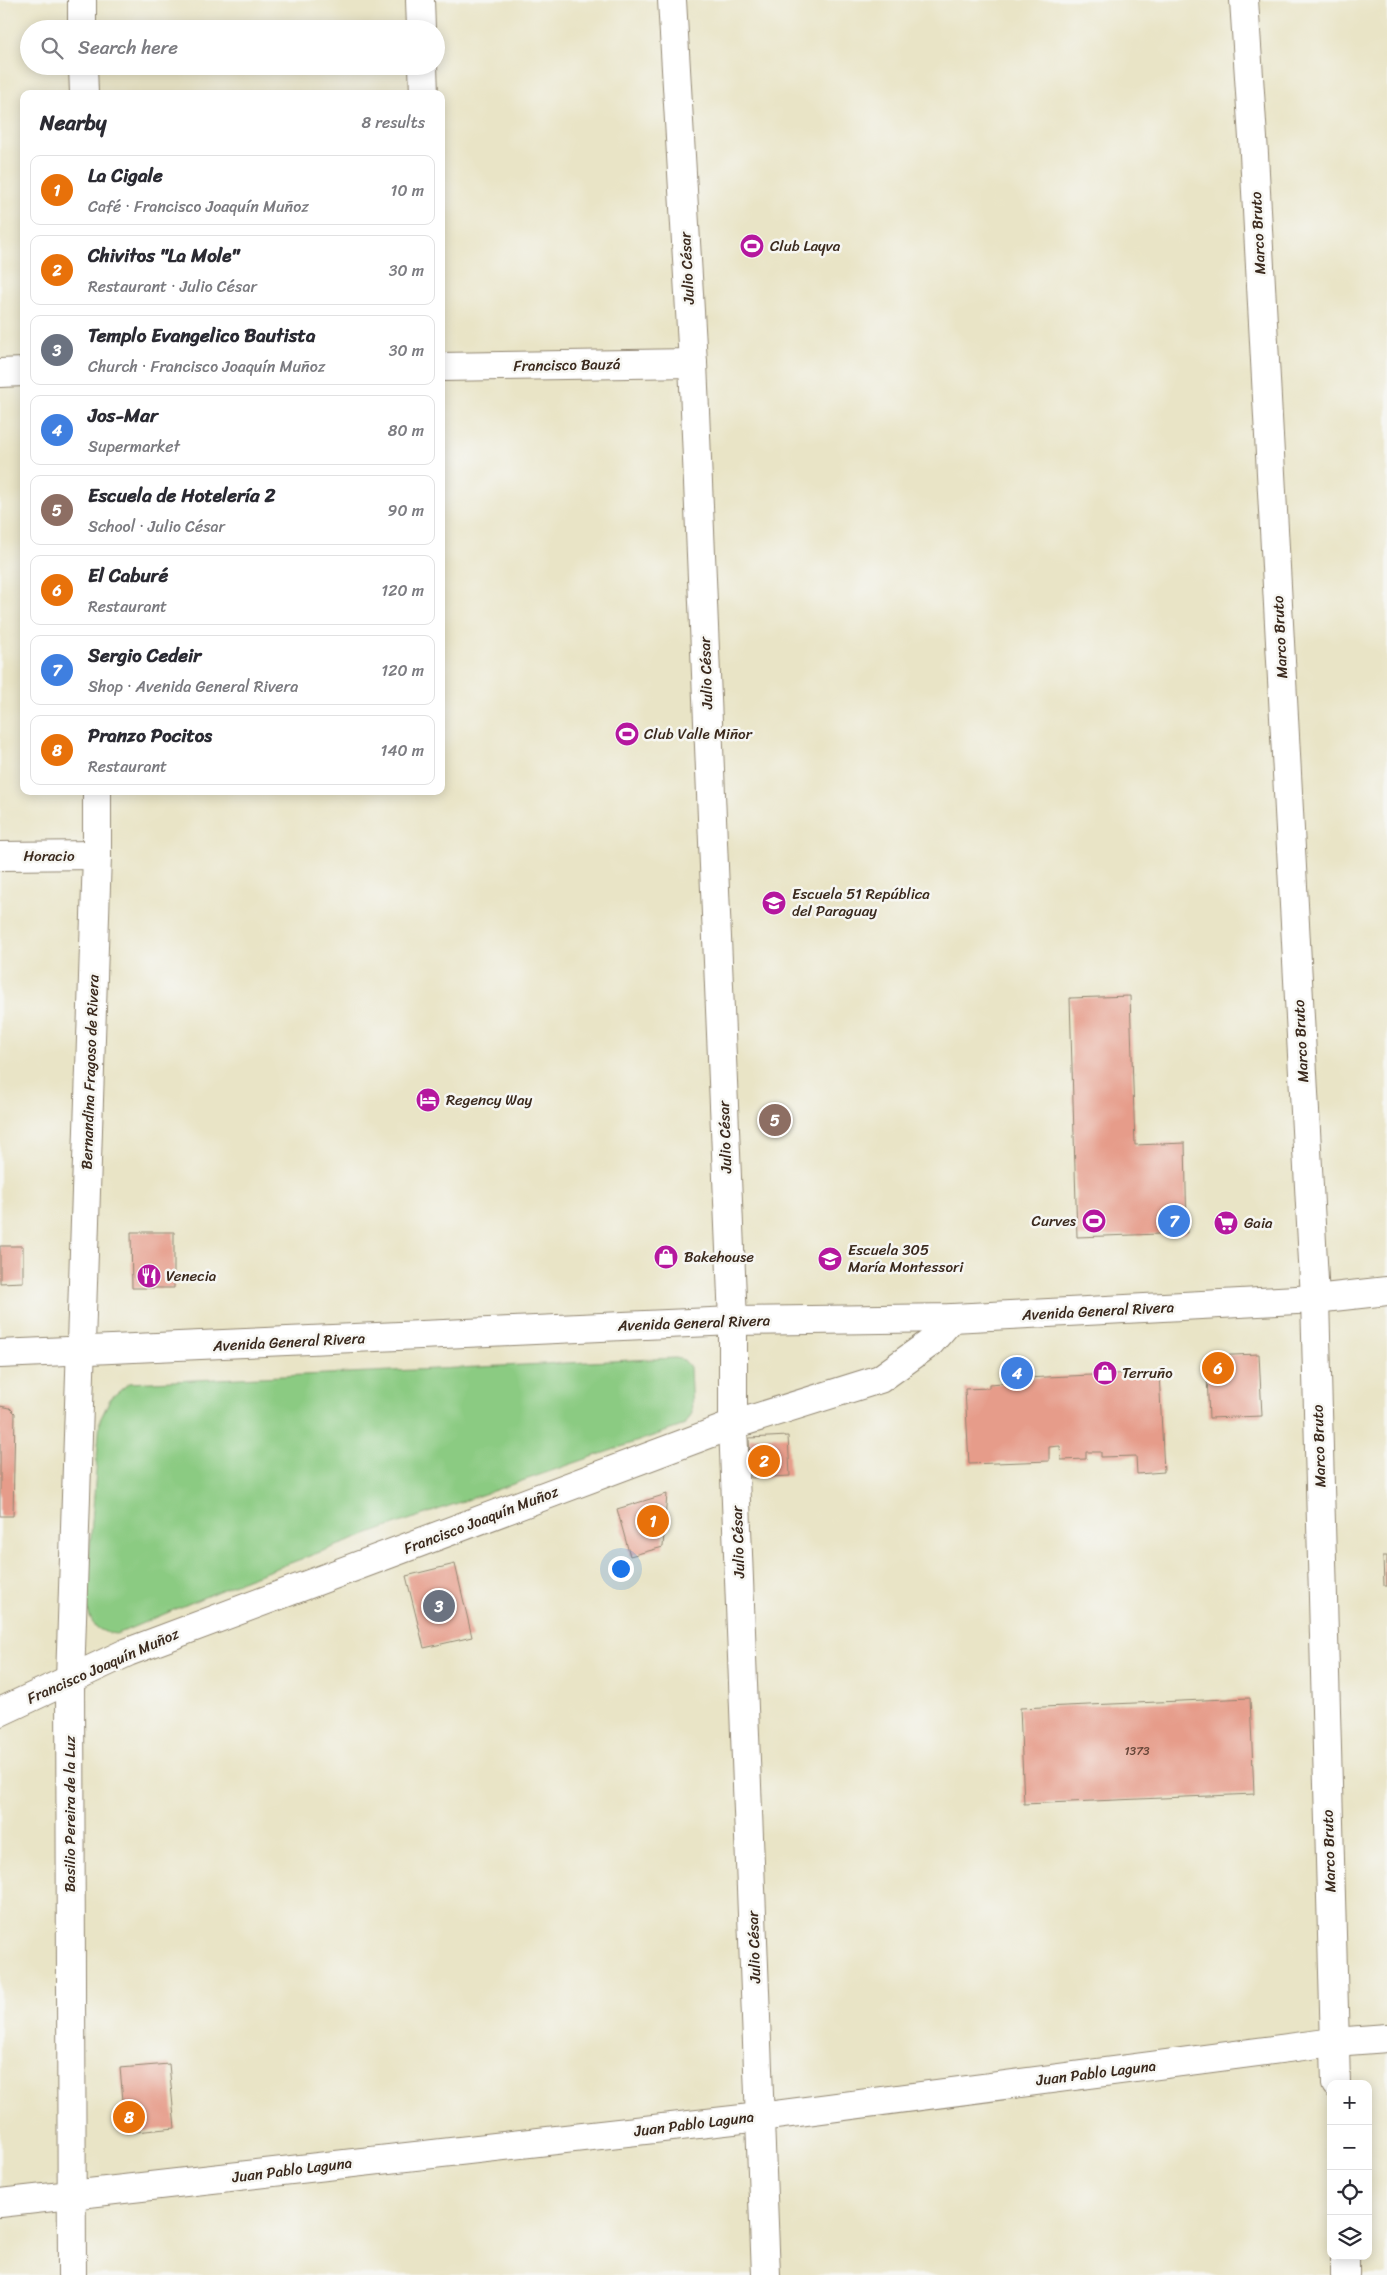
<!DOCTYPE html>
<html lang="en">
<head>
<meta charset="utf-8">
<style>
	:root { --surface:#fff; --page:#f7f7f7; --text:#2b2b33; --muted:#7c7c81; --line:#e1e1e2; --accent:#0f766e }
	body { margin:0; font-family:Sriracha,sans-serif; background:var(--page); color:var(--text) }
	.controls { position:absolute; right:15px; bottom:15px; display:grid; overflow:hidden; border-radius:10px; box-shadow:0 2px 12px #0003 }
	.controls button { width:45px; height:45px; display:grid; place-items:center; padding:0; border:0; border-bottom:1px solid var(--line); background:var(--surface); color:var(--text); font:25px sans-serif }
	.you { position:absolute; left:620px; top:1568px; width:18px; height:18px; margin:-12px; border:4px solid #fff; border-radius:50%; background:#1a73e8; box-shadow:0 0 0 8px #1a73e833 }
	.badge { display:grid; place-items:center; width:32px; height:32px; border-radius:50%; background:var(--accent); color:#fff; font-size:16px; font-weight:700 }
	.pin { position:absolute; translate:-50% -50%; border:2px solid #fff; box-shadow:0 1px 5px #0006 }
	.list { margin:0; padding:0; list-style:none }
	h2 { display:flex; justify-content:space-between; align-items:center; height:65px; margin:0; padding:0 20px; font-size:21px }
	h2 small { font-size:16px; font-weight:400; color:var(--muted) }
	.list li { display:grid; grid-template-columns:32px 1fr auto; gap:15px; align-items:center; box-sizing:border-box; height:70px; margin:0 10px 10px; padding:0 10px; border:1px solid var(--line); border-radius:10px }
	.list b { display:block; font-size:19px; white-space:nowrap }
	.list p { margin:0; font-size:16px; white-space:nowrap; color:var(--muted) }
	.list em { font-size:16px; font-style:normal; color:var(--muted) }
	.icon { flex:none; width:28px; height:28px; fill:none; stroke:currentColor; stroke-width:2; stroke-linecap:round; stroke-linejoin:round }
	.map { position:relative; flex:none; width:1387px; height:2275px; overflow:hidden }
	.search { position:absolute; background:var(--surface); box-shadow:0 2px 12px #0003; left:20px; top:20px; width:425px; height:55px; display:flex; align-items:center; gap:12px; box-sizing:border-box; padding:0 18px; border-radius:28px; color:var(--muted); font-size:19px }
	.panel { position:absolute; background:var(--surface); box-shadow:0 2px 12px #0003; left:20px; top:90px; width:425px; height:705px; border-radius:10px }
	.map>svg:first-child { display:block }
	.green { fill:#8bcb82; stroke:#637a50 }
	.building { fill:#e69c8a }
	.lines { fill:none; stroke-linecap:round; stroke-linejoin:round }
	.minor-casing { stroke:#928772; stroke-width:30 }
	.tertiary-casing { stroke:#928772; stroke-width:30 }
	.secondary-casing { stroke:#928772; stroke-width:30 }
	.minor { stroke:#fff; stroke-width:28 }
	.tertiary { stroke:#fff; stroke-width:28 }
	.secondary { stroke:#fff; stroke-width:28 }
	.labels { text-anchor:middle; dominant-baseline:central; stroke-width:5; stroke-linejoin:round; paint-order:stroke }
	.number-label { font-size:12px; fill:#664639 }
	.street-label { font-size:15px; fill:#3b2a1e; stroke:#f6f6f2 }
	.poi-label { font-size:15px; fill:#3b2a1e; stroke:#f6f6f2; text-anchor:start }
</style>
</head>
<body>
<div class="map">
<svg width="1387" height="2275" viewBox="0 0 1387 2275">
	<rect width="100%" height="100%" fill="#f6f6f2"/>
	<filter id="ink" filterUnits="userSpaceOnUse"><feTurbulence type="fractalNoise" baseFrequency=".02" numOctaves="2"/><feDisplacementMap in="SourceGraphic" scale="10" xChannelSelector="R" yChannelSelector="G"/><feConvolveMatrix kernelMatrix="1 2 1 2 8 2 1 2 1" color-interpolation-filters="sRGB"/></filter>
	<filter id="wash" filterUnits="userSpaceOnUse"><feTurbulence type="fractalNoise" baseFrequency=".0096" numOctaves="4" result="noise"/><feDisplacementMap in="SourceGraphic" scale="20" xChannelSelector="R" yChannelSelector="G"/><feGaussianBlur stdDeviation="1.12" result="paint"/><feColorMatrix in="noise" values="0 0 0 0 0 0 0 0 0 0 0 0 0 0 0 0 0 1.4 0 .05"/><feComposite in="paint" operator="in"/></filter>
	<g filter="url(#wash)">
		<rect width="100%" height="100%" fill="#e9e4c6"/>
		<path class="green" d="M676,1358l8,2 6,7 2,46 -7,12 -297,102 -141,52 -130,55c-25,-2 -28,-14 -31,-37l14,-177 10,-21 19,-16z"/>
		<g id="blocks">
			<g class="building">
				<path d="M1130,996l5,149 50,-2 2,90 -110,4 -7,-239z"/>
				<path d="M131,1232h43v56h-42z"/>
				<path d="M0,1246h23v36l-23,1z"/>
				<path d="M1259,1354l3,62 -53,2 -3,-62z"/>
				<path d="M1159,1372l5,100 -27,2 -1,-18 -35,1v-5h-15v7l-25,1 -1,-14 -11,1v14l-80,3 -4,-75 24,-1v-4l14,-1 -1,-4z"/>
				<path d="M0,1406l10,2 5,5 -2,103h-13z"/>
				<path d="M788,1436l2,40 -39,2 -2,-40z"/>
				<path d="M667,1494l-4,53 -33,9 -13,-47z"/>
				<path d="M1383,1556h4v30h-3z"/>
				<path d="M455,1564l17,73 -48,11 -18,-72z"/>
				<path d="M1250,1698l4,96 -230,10 -4,-96z"/>
				<path d="M169,2064l6,64 -49,5 -6,-65z"/>
			</g>
		</g>
	</g>
	<g filter="url(#ink)">
		<use href="#blocks" fill-opacity="0" stroke="#928772" stroke-width="1"/>
		<g class="lines">
			<defs>
				<g id="minor">
					<path d="M82,0v29"/>
					<path d="M420,0l1,29"/>
					<path d="M672,0l21,363 40,958v104l33,850"/>
					<path d="M1244,0l10,154 61,1145 21,785"/>
					<path d="M83,66l1,28"/>
					<path d="M423,66l1,28"/>
					<path d="M441,367l252,-4"/>
					<path d="M0,373l24,-1"/>
					<path d="M0,856l97,-1"/>
					<path d="M0,2203l760,-86 574,-75 53,-4"/>
					<path d="M1345,2256v19"/>
					<path d="M72,2275l-2,-595 27,-825v-64"/>
				</g>
				<path id="tertiary" d="M0,1712l128,-60 605,-227 147,-46 50,-36 22,-25"/>
				<path id="secondary" d="M0,1354l733,-33 219,-3 363,-19 72,-8"/>
			</defs>
			<use href="#minor" class="minor-casing"/>
			<use href="#tertiary" class="tertiary-casing"/>
			<use href="#secondary" class="secondary-casing"/>
			<use href="#minor" class="minor"/>
			<use href="#tertiary" class="tertiary"/>
			<use href="#secondary" class="secondary"/>
		</g>
	</g>
	<defs>
		<symbol id="stadium-disc" viewBox="-11 -11 22 22"><circle r="9.5" fill="#b5179e" stroke="#f6f6f2"/><path d="M0-5a6.5 5 0 1 0 0 10a6.5 5 0 1 0 0-10ZM-3.5-1.8h7v3.6h-7Z" fill="#fff"/></symbol>
		<symbol id="school-disc" viewBox="-11 -11 22 22"><circle r="9.5" fill="#b5179e" stroke="#f6f6f2"/><path d="M0-5L7-2L0 1L-7-2ZM-4 1L0 2.5L4 1V4Q0 6-4 4Z" fill="#fff"/></symbol>
		<symbol id="hotel-disc" viewBox="-11 -11 22 22"><circle r="9.5" fill="#b5179e" stroke="#f6f6f2"/><path d="M-6-4.5h1.5V1H6V5H4.5V3h-9V5H-6ZM-4 0a1.8 1.8 0 1 1 3.6 0ZM.5 0V-2.5h3Q6-2.5 6 0Z" fill="#fff"/></symbol>
		<symbol id="supermarket-disc" viewBox="-11 -11 22 22"><circle r="9.5" fill="#b5179e" stroke="#f6f6f2"/><path d="M-6-5.5h2.5l.6 2H6L4.5 2H-2.5L-4.4-4H-6ZM-1.5 3.2a1.3 1.3 0 1 0 .1 0ZM3 3.2a1.3 1.3 0 1 0 .1 0Z" fill="#fff"/></symbol>
		<symbol id="shop-disc" viewBox="-11 -11 22 22"><circle r="9.5" fill="#b5179e" stroke="#f6f6f2"/><path d="M-5-2.5h2.3a2.7 3.5 0 0 1 5.4 0H5L5.5 6h-11ZM-1.5-2.5h3a1.5 2.3 0 0 0-3 0Z" fill="#fff"/></symbol>
		<symbol id="restaurant-disc" viewBox="-11 -11 22 22"><circle r="9.5" fill="#b5179e" stroke="#f6f6f2"/><path d="M-5-6h1v4h1v-4h1v4h1v-4h1v5L-1.5 .5V6h-2V.5L-5-1ZM5-6V6H3V1.5H1.5Q1.5-4 5-6Z" fill="#fff"/></symbol>
	</defs>
	<g fill-rule="evenodd">
		<use href="#stadium-disc" x="738" y="232" width="28" height="28"/>
		<use href="#stadium-disc" x="613" y="720" width="28" height="28"/>
		<use href="#school-disc" x="760" y="889" width="28" height="28"/>
		<use href="#hotel-disc" x="414" y="1086" width="28" height="28"/>
		<use href="#stadium-disc" x="1080" y="1207" width="28" height="28"/>
		<use href="#supermarket-disc" x="1212" y="1209" width="28" height="28"/>
		<use href="#shop-disc" x="652" y="1243" width="28" height="28"/>
		<use href="#school-disc" x="816" y="1245" width="28" height="28"/>
		<use href="#restaurant-disc" x="135" y="1262" width="28" height="28"/>
		<use href="#shop-disc" x="1091" y="1359" width="28" height="28"/>
	</g>
	<g class="labels">
		<g class="number-label">
			<text x="1137" y="1751">1373</text>
		</g>
		<g class="street-label">
			<text transform="translate(1258 233) rotate(-93)">Marco Bruto</text>
			<text transform="translate(687 268) rotate(-93)">Julio César</text>
			<text transform="translate(567 365) rotate(-1)">Francisco Bauzá</text>
			<text transform="translate(1280 637) rotate(-93)">Marco Bruto</text>
			<text transform="translate(706 673) rotate(-92)">Julio César</text>
			<text x="49" y="856">Horacio</text>
			<text transform="translate(1301 1041) rotate(-93)">Marco Bruto</text>
			<text transform="translate(90 1072) rotate(-88)">Bernandina Fragoso de Rivera</text>
			<text transform="translate(725 1137) rotate(-92)">Julio César</text>
			<text transform="translate(1098 1311) rotate(-3)">Avenida General Rivera</text>
			<text transform="translate(694 1323) rotate(-2)">Avenida General Rivera</text>
			<text transform="translate(289 1342) rotate(-3)">Avenida General Rivera</text>
			<text transform="translate(1319 1446) rotate(-92)">Marco Bruto</text>
			<text transform="translate(481 1520) rotate(-21)">Francisco Joaquín Muñoz</text>
			<text transform="translate(738 1542) rotate(-92)">Julio César</text>
			<text transform="translate(103 1666) rotate(-24)">Francisco Joaquín Muñoz</text>
			<text transform="translate(70 1814) rotate(-90)">Basilio Pereira de la Luz</text>
			<text transform="translate(1329 1851) rotate(-92)">Marco Bruto</text>
			<text transform="translate(754 1947) rotate(-92)">Julio César</text>
			<text transform="translate(1096 2073) rotate(-7)">Juan Pablo Laguna</text>
			<text transform="translate(694 2124) rotate(-7)">Juan Pablo Laguna</text>
			<text transform="translate(292 2170) rotate(-7)">Juan Pablo Laguna</text>
		</g>
		<g class="poi-label">
			<text x="770" y="246">Club Layva</text>
			<text x="644" y="734">Club Valle Miñor</text>
			<text x="792" y="894">Escuela 51 República<tspan x="792" dy="17">del Paraguay</tspan></text>
			<text x="446" y="1100">Regency Way</text>
			<text x="1076" y="1221" text-anchor="end">Curves</text>
			<text x="1244" y="1223">Gaia</text>
			<text x="848" y="1250">Escuela 305<tspan x="848" dy="17">María Montessori</tspan></text>
			<text x="684" y="1257">Bakehouse</text>
			<text x="166" y="1276">Venecia</text>
			<text x="1122" y="1373">Terruño</text>
		</g>
	</g>
</svg>
<div class="controls">
<button>+</button>
<button>−</button>
<button><svg class="icon" aria-label="locate" viewBox="0 0 24 24"><circle cx="12" cy="12" r="6"/><path d="M12 2v4M12 18v4M2 12h4M18 12h4"/></svg></button>
<button><svg class="icon" aria-label="layers" viewBox="0 0 24 24"><path d="M12 4l9 5-9 5-9-5zM3 14l9 5 9-5"/></svg></button>
</div>
<div class="you"></div>
<div class="pin badge" style="left:653px;top:1521px;background:#e8710a">1</div>
<div class="pin badge" style="left:764px;top:1461px;background:#e8710a">2</div>
<div class="pin badge" style="left:439px;top:1606px;background:#6b7280">3</div>
<div class="pin badge" style="left:1017px;top:1373px;background:#3f7fe0">4</div>
<div class="pin badge" style="left:775px;top:1120px;background:#8d6e63">5</div>
<div class="pin badge" style="left:1218px;top:1368px;background:#e8710a">6</div>
<div class="pin badge" style="left:1174px;top:1221px;background:#3f7fe0">7</div>
<div class="pin badge" style="left:129px;top:2117px;background:#e8710a">8</div>
<div class="search"><svg class="icon" aria-label="search" viewBox="0 0 24 24"><circle cx="10" cy="10" r="6"/><path d="M15 15l6 6"/></svg>Search here</div>
<section class="panel">
<h2>Nearby<small>8 results</small></h2>
<ul class="list">
<li><span class="badge" style="background:#e8710a">1</span><div><b>La Cigale</b><p>Café · Francisco Joaquín Muñoz</p></div><em>10 m</em></li>
<li><span class="badge" style="background:#e8710a">2</span><div><b>Chivitos &quot;La Mole&quot;</b><p>Restaurant · Julio César</p></div><em>30 m</em></li>
<li><span class="badge" style="background:#6b7280">3</span><div><b>Templo Evangelico Bautista</b><p>Church · Francisco Joaquín Muñoz</p></div><em>30 m</em></li>
<li><span class="badge" style="background:#3f7fe0">4</span><div><b>Jos-Mar</b><p>Supermarket</p></div><em>80 m</em></li>
<li><span class="badge" style="background:#8d6e63">5</span><div><b>Escuela de Hotelería 2</b><p>School · Julio César</p></div><em>90 m</em></li>
<li><span class="badge" style="background:#e8710a">6</span><div><b>El Caburé</b><p>Restaurant</p></div><em>120 m</em></li>
<li><span class="badge" style="background:#3f7fe0">7</span><div><b>Sergio Cedeir</b><p>Shop · Avenida General Rivera</p></div><em>120 m</em></li>
<li><span class="badge" style="background:#e8710a">8</span><div><b>Pranzo Pocitos</b><p>Restaurant</p></div><em>140 m</em></li>
</ul>
</section>
</div>
</body>
</html>
